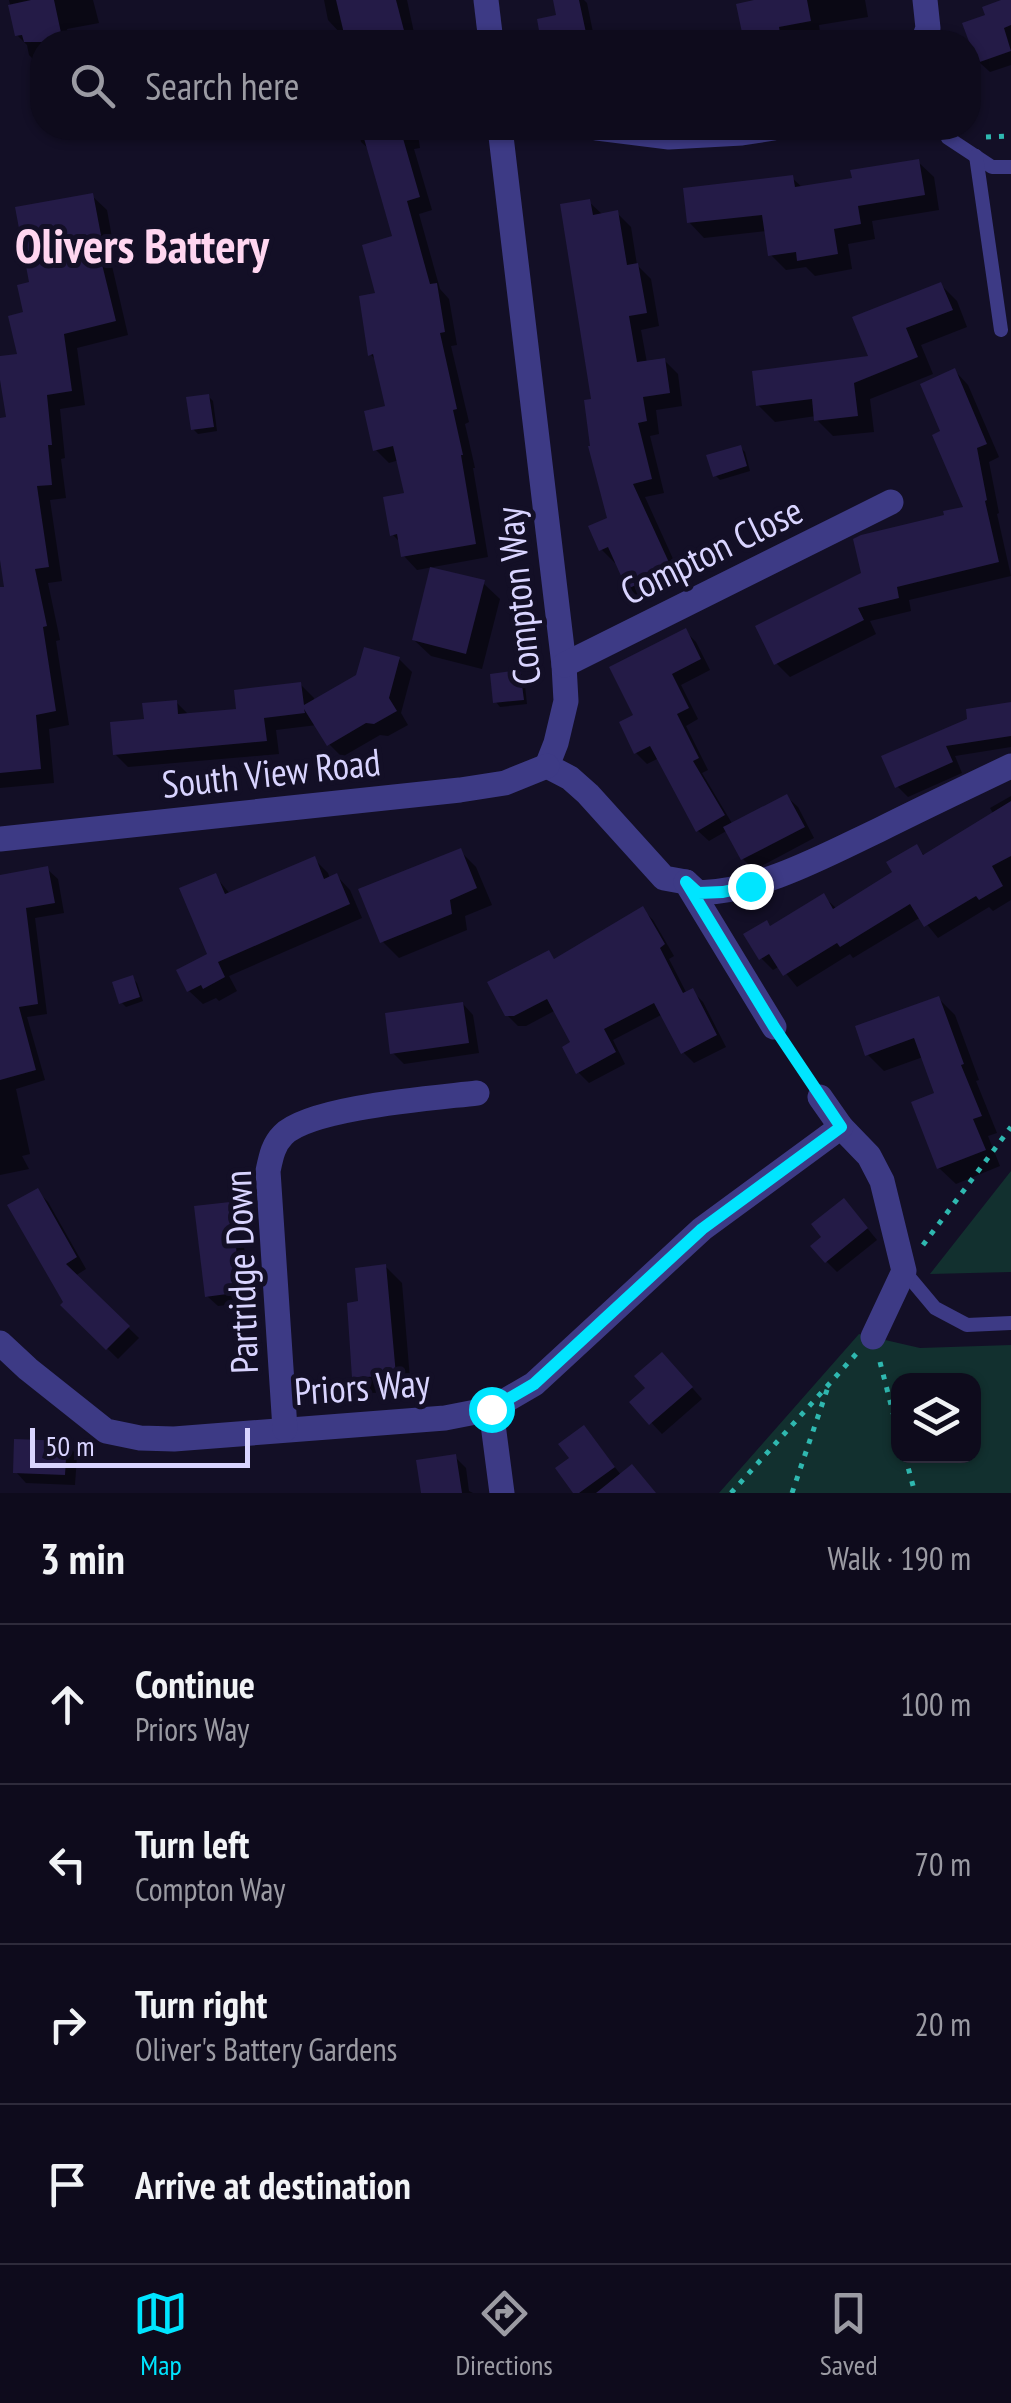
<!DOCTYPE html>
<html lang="en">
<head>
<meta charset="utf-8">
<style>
	:root { --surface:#0e0b1c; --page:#171425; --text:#f1f3f6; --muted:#9b9ba3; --line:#2e2b3b; --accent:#00e5ff }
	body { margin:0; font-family:"PT Sans Narrow",sans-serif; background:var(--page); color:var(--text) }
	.controls { position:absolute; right:30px; bottom:30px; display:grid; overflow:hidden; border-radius:20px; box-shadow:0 2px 8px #0004 }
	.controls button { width:90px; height:90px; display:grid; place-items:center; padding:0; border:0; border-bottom:2px solid var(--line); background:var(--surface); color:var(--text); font:50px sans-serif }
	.scale { position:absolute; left:30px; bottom:25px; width:220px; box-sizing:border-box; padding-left:10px; border:5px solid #d9d4ff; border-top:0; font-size:28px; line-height:35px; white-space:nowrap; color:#d9d4ff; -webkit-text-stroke:8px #130f26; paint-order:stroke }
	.stop { position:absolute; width:30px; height:30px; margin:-22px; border:8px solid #00e5ff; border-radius:50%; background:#fff }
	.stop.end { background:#00e5ff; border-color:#fff; box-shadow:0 2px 10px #0008 }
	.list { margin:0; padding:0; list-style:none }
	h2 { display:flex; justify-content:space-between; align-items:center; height:130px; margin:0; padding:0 40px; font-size:42px }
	h2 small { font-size:32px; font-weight:400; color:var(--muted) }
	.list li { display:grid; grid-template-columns:65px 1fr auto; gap:30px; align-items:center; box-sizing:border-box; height:160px; padding:0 40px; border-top:2px solid var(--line) }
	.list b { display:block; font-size:38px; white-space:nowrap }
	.list p { margin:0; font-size:32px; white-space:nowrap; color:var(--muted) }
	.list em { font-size:32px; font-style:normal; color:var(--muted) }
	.icon { flex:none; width:55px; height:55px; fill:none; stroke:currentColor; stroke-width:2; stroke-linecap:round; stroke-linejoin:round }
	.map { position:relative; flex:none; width:1011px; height:1493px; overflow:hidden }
	.search { position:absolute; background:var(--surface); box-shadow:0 2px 8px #0004; left:30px; right:30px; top:30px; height:110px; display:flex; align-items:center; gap:25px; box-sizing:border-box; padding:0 35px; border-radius:40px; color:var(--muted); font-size:38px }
	.sheet { height:770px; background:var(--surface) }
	nav { display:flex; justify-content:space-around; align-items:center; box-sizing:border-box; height:140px; border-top:2px solid var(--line); background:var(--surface); font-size:28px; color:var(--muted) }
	nav a { display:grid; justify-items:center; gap:5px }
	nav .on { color:var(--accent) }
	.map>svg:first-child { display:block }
	.green { fill:#12302f; fill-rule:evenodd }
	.shadow { fill:#0007 }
	.building { fill:#241b47 }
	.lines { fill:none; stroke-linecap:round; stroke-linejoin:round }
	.path { stroke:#2fb8b0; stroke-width:5; stroke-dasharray:5 8; stroke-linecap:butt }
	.lane { stroke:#3d3a85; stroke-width:14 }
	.street { stroke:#3d3a85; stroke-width:25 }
	.route { stroke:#00e5ff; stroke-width:12 }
	.labels { text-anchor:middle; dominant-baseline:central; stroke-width:10; stroke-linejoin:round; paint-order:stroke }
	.street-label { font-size:38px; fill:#d9d4ff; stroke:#130f26 }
	.district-label { font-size:48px; font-weight:bold; fill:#ffd6f0; stroke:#130f26 }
</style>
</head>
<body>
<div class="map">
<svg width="1011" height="1493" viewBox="0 0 1011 1493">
	<rect width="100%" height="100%" fill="#130f26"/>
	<g class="green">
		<path d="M1011,1171v101l-81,2z"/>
		<path d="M859,1334l61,14 91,-3v148h-292zM898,1380h76v76h-76z"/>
	</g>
	<g class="shadow">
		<path d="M9,0h84l6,23 -32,6 3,13h-28v23l-2,1 -11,-11 -2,-10 -10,-10z"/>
		<path d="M324,0h83l9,42h-68l-2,-9 -5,1 -13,-14z"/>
		<path d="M556,0h28l3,3 8,39h-51l-4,-21 19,-4z"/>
		<path d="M767,0h98l3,17 -49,8 1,7 -32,5 1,5h-43l-7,-36z"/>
		<path d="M1011,4v61l-21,7 -11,-10z"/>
		<path d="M320,128h97l3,20 -6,1 18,61 -13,4 21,75 9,10 8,46 -6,1 18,76 -4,2 10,44h-2l15,89 -71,13 -13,-14 -2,-12 -10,-10 15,-39 -8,-35 -10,3 -14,-14 13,-41 -10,-46 -8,-8 8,-59 17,-57 -25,-88 -9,-8 -1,-6 -27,4z"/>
		<path d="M918,162l16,15 5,33 -67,11 3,18 -27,5 4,25 -37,7 -9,-9 -20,3 -15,-15 -4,-24 -63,7 -15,-16 103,-44 11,10 52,-7z"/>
		<path d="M92,196l15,14 10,55 -5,1 16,69 -51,13 8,57 -25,4 5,49 -4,1 5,39 -16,2 12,81 -14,2 12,57 -4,1 13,84 -20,4 5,54 -54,5v-198l7,-2 -7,-45v-123l8,-1 -8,-60 20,-3 11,-72z"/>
		<path d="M589,202l14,13 14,-2 14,14 6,38 14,14 8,47 -18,4 6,33 17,-3 14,14 4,32 -26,4 3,24 -9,2 14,57 -19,4 39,86 -41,19 -14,-14 -11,-26 -3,1 -14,-14 9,-30 -16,-118z"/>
		<path d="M941,285l16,16 10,26 -46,18 12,29 -63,25 4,33 -41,4 -16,-16 -1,-4 -41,6 -17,-17 113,-47z"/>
		<path d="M955,371l13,14 31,72 -10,5 10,51 -2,1 14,62 -102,24 2,11 -41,10 6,13 -86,43 -14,-14 88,-89 83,-57 19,-8 -23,-76z"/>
		<path d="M208,396l5,5 4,30 -19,3 -5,-5z"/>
		<path d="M740,447l5,5 5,19 -30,9 -5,-5z"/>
		<path d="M483,583l17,16 -18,70 -51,-13 -17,-16z"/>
		<path d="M685,631l11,11 14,28 -29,15 17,34 -12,7 22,44 -6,3 31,52 54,-28 11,10 16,31 -60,32 -11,-11 -15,-29 -19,11 -11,-10 -39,-73 -12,6 -11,-11 1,-37z"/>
		<path d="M399,659l13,13 -11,41 7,12 -20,11 -8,-1 -38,22 -13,-13 -12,-19 -41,5 3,24 -151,13 -13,-13 31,-33 30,-19 14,14 49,-5 61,-27 14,14v4z"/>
		<path d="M520,673l4,4 3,27 -27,3 -4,-5z"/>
		<path d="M1011,704v43l-56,9 7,17 -54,24 -11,-11 -13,-29z"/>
		<path d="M1011,796v104l-18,11 -4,-4 -51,31 -17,-21 -68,41 -3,-4 -53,33 -17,-21 -7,4 -12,-12 10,-30 52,-32 14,13 59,-36 20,-26 10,10 68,-42 -4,-7z"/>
		<path d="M460,851l16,16 16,38 -27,11 2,14 -68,28 -17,-17z"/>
		<path d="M314,859l14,14 2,6 7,-3 13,14 12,28 -133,58 8,15 -18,10 -3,-3 -13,6 -14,-13 -10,-20 31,-16 5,-79 16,19z"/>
		<path d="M47,869l11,10 6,34 -29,5 12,96 -20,3 18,63 -29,9 14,65 -8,2 7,13 -29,6v-297z"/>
		<path d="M642,909l11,11 21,36 -5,3 18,35 5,-3 11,11 23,45 -32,16 -11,-11 -20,-38 -50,26 12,24 -36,19 -11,-11 -5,-29 -17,-33 -30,16h-8l-11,-11 41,-62 8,8z"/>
		<path d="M132,978l5,5 6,18 -17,6 -5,-5z"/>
		<path d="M939,999l16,16 24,65 -3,1 21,52 -9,3 12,30 -44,18 -17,-16 -2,-74 -14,-37 -39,14 -17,-17z"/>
		<path d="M463,1004l10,11 6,38 -75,11 -11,-11z"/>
		<path d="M37,1191l11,11 38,67 -11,7 64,62 -21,21 -55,-54 3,-3z"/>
		<path d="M229,1204l11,11 11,87 -33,4 -11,-10z"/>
		<path d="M854,1212l23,28 -40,32 -11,-11z"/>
		<path d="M385,1266l17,17 9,108 -40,2 -16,-16 6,-74z"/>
		<path d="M673,1366l29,33 -40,35 -30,-32z"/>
		<path d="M584,1428l37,47 34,18h-79l-4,-35z"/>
		<path d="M66,1444l11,11 -2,30 -49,-2 -10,-11z"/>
		<path d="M455,1457l11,11 3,23 4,2h-49z"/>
	</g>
	<g class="building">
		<path d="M31,0h23l9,42h-39l-2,-7 -7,1 -7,-31z"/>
		<path d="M336,0h60l11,42h-61z"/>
		<path d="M553,0h26l9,42h-47l-4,-23 19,-4z"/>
		<path d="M754,0h53l4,21 -32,6 2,12 -16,3h-21l-8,-38z"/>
		<path d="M1001,0h10v25l-7,3 7,23 -34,12 -15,-40 23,-8 -3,-8z"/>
		<path d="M361,128h39l20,69 -13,4 23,83 7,-1 8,49 -5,1 17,76 -4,1 10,45h-2l15,89 -75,13 -4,-23 -7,2 -7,-39 21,-4 -11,-47 -20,5 -9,-40 21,-5 -12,-52 -5,2 -9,-60 16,-3 -13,-48 30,-9z"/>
		<path d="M919,159l6,36 -67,11 3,18 -27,5 4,25 -41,7 -1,-9 -28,4 -6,-41 -75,8 -4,-35 110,-13 2,12 57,-9 -2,-8z"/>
		<path d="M93,193l11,58 -5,1 17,69 -52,13 8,57 -25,4 5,50h-4l4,40 -15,1 12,81 -14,2 12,57 -4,1 13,84 -20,4 5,54 -41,4v-186h4l-4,-27v-142l6,-1 -6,-37v-24l17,-2 -9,-38 15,-4 -6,-27 12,-3 -14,-75z"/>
		<path d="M590,199l3,16 25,-5 9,55 11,-2 9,50 -18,3 8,46 28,-4 5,35 -27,4 4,24 -9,2 14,56 -19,5 39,85 -45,20 -19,-42 -9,4 -11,-25 19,-8 -19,-72h2l-6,-46 7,-1 -31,-195z"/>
		<path d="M941,282l12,28 -47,18 12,29 -64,26 4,33 -44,5 -2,-22 -56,7 -4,-35 116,-15 -16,-39z"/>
		<path d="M955,368l32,76 -10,4 10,52 -2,1 14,61 -102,25 2,11 -41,10 6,12 -90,45 -19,-39 106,-53 -8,-34 8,-4 83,-20 -1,-4 20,-4 -31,-72 8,-4 -20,-47z"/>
		<path d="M209,394l5,33 -23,3 -5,-33z"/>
		<path d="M741,445l6,21 -34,11 -7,-22z"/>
		<path d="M430,567l55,13 -19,74 -54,-14z"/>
		<path d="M686,628l15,31 -29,15 17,34 -12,6 22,44 -6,3 32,54 -29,17 -46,-86 -16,8 -15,-32 14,-7 -24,-48z"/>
		<path d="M364,647l36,10 -11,41 8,13 -23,13 -8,-1 -39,23 -23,-37 1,4 -41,5 3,23 -154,14 -3,-33 34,-3 -2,-16 35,-3 1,14 58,-5 -2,-19 67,-8 3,23 52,-30z"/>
		<path d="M520,670l4,30 -31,3 -3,-29z"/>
		<path d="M1011,702v34l-65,10 7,16 -58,26 -14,-32 86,-37 -1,-10z"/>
		<path d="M787,794l18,33 -64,33 -18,-33z"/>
		<path d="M1011,801v55l-19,10 11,20 -24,14 -3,-4 -52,31 -14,-23 -70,43 -3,-4 -54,33 -14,-22 -10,6 -16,-26 24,-14 3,6 54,-33 9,16 59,-37 -6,-10 31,-18 6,11z"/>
		<path d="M461,848l16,40 -27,12 2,14 -72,29 -22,-54z"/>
		<path d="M315,856l9,23 13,-6 13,31 -132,58 7,15 -22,12 -2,-4 -14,7 -11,-22 31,-16 -28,-66 37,-15 9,21z"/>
		<path d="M48,866l7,37 -29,5 12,96 -19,3 17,63 -36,10v-205z"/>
		<path d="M643,906l22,38 -5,4 23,45 10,-5 24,47 -36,19 -27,-51 -50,26 12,23 -40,22 -14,-27 8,-5 -23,-43 -33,17h-9l-18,-34 62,-32 5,9z"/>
		<path d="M133,975l7,22 -21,7 -7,-22z"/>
		<path d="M939,996l25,68 -3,1 21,51 -9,3 13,31 -49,19 -26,-67 23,-9 -20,-55 -49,18 -10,-30z"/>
		<path d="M463,1002l6,41 -79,11 -5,-41z"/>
		<path d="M38,1188l39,69 -11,7 64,62 -24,24 -46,-45 3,-3 -56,-97z"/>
		<path d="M844,1198l24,30 -43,35 -15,-17 11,-9 -10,-13z"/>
		<path d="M230,1202l12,90 -37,5 -11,-91z"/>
		<path d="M386,1264l10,111 -44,3 -5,-75 11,-2 -3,-33z"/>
		<path d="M662,1352l31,35 -44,38 -20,-23 16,-14 -11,-12z"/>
		<path d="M584,1425l31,42 -36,26h-6l-18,-25 14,-10 -11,-14z"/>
		<path d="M14,1439l53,2 -2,34 -52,-2z"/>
		<path d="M456,1454l6,39h-41l-5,-33z"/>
		<path d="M632,1464l24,29h-60z"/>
	</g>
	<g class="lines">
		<g class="path">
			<path d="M986,137l25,-1"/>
			<path d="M789,1049l18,29"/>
			<path d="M923,1245l88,-118"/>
			<path d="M880,1362l18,70"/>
			<path d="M905,1456l10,37"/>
			<path d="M731,1493l126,-140"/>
			<path d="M792,1493l36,-106"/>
		</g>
		<g class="lane">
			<path d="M943,128l5,10 44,29h19"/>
			<path d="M976,156l25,174"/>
			<path d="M904,1271l31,37 32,17 44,-2"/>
		</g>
		<g class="street">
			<path d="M486,0l5,42"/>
			<path d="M923,42l5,-14 -3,-28"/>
			<path d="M500,128l64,537 2,36 -10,42 -9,23 23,12 18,16 76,84 22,4 88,145"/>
			<path d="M597,128l72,9 73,-4 32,-5"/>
			<path d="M564,665l327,-163"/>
			<path d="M0,839l460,-49 45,-7 42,-17"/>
			<path d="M686,882l12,11c63,-2 124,-36 181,-63 44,-22 88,-43 132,-64"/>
			<path d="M820,1097l21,30 28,29 13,25 22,90 -31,66"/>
			<path d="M0,1343l28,26 78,62 34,7 34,1 271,-21 46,-9 43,-25 168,-155 139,-102"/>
			<path d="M491,1409l11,84"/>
			<path d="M285,1429l-17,-258c3,-14 5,-26 15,-36 27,-28 153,-37 194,-42"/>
		</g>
	</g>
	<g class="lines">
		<path class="route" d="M491,1409l43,-25 168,-155 139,-102 -67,-100 -88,-145 12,11 25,-1 27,-6"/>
	</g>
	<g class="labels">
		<g class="street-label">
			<text transform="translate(711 550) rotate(-26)">Compton Close</text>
			<text transform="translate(517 596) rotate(-96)">Compton Way</text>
			<text transform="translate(271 772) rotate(-6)">South View Road</text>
			<text transform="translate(240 1272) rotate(-92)">Partridge Down</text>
			<text transform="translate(362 1386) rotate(-4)">Priors Way</text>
		</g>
		<g class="district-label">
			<text x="142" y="245">Olivers Battery</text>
		</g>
	</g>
</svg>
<div class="controls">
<button><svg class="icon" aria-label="layers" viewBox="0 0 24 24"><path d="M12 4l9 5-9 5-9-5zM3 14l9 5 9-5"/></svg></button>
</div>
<div class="scale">50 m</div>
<div class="stop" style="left:491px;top:1409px"></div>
<div class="stop end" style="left:750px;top:886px"></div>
<div class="search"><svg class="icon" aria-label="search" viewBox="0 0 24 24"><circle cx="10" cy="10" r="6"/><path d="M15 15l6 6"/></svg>Search here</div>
</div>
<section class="sheet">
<h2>3 min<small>Walk · 190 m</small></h2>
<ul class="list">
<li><svg class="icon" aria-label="ahead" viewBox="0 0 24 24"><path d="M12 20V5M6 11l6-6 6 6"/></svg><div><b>Continue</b><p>Priors Way</p></div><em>100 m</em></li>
<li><svg class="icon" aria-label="left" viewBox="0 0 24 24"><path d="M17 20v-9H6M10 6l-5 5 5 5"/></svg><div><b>Turn left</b><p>Compton Way</p></div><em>70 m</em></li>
<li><svg class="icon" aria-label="right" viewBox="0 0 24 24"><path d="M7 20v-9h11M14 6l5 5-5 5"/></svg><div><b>Turn right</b><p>Oliver's Battery Gardens</p></div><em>20 m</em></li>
<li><svg class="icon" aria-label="arrive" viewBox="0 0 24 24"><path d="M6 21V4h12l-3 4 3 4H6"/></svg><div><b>Arrive at destination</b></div></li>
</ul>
</section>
<nav>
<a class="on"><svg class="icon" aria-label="map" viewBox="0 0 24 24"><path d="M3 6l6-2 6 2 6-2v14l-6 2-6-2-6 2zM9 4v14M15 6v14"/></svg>Map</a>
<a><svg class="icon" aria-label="directions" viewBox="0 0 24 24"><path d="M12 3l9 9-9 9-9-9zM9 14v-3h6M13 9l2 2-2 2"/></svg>Directions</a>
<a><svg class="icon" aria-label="saved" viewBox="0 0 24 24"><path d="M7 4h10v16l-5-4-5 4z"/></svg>Saved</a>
</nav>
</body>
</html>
